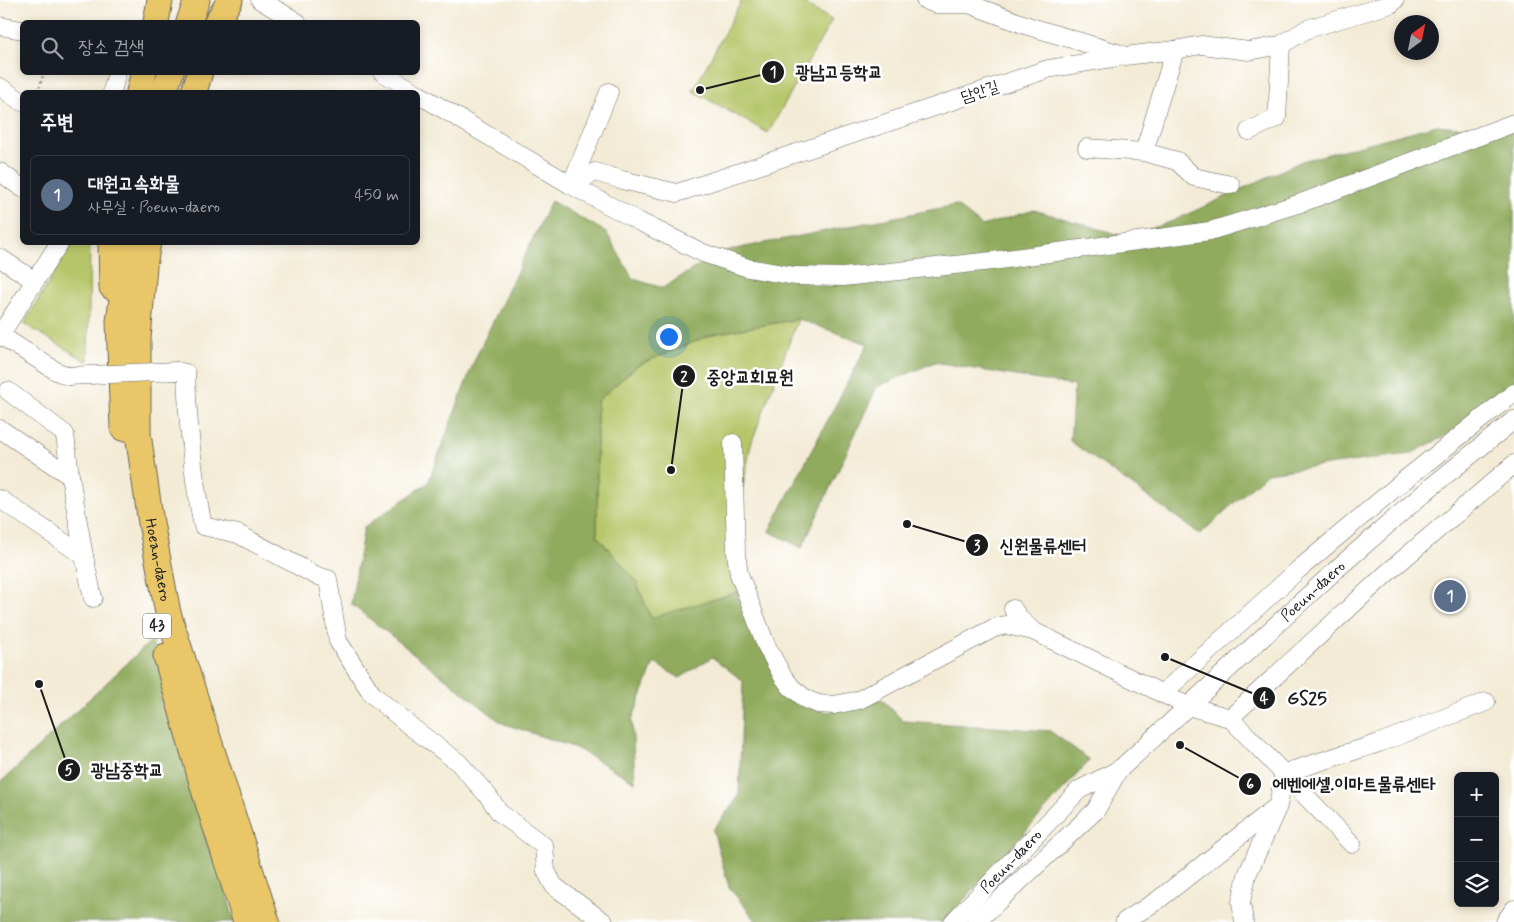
<!DOCTYPE html>
<html lang="ko">
<head>
<meta charset="utf-8">
<style>
	:root { --surface:#171b24; --page:#20242c; --text:#f1f3f6; --muted:#9ea1a6; --line:#363941; --accent:#8c9099 }
	body { margin:0; font-family:Mynerve,"Poor Story",sans-serif; background:var(--page); color:var(--text) }
	.controls { position:absolute; right:15px; bottom:15px; display:grid; overflow:hidden; border-radius:8px; box-shadow:0 2px 8px #0003 }
	.controls button { width:45px; height:45px; display:grid; place-items:center; padding:0; border:0; border-bottom:1px solid var(--line); background:var(--surface); color:var(--text); font:25px sans-serif }
	.compass { position:absolute; left:1394px; top:15px; width:45px; height:45px; border-radius:50%; background:var(--surface); box-shadow:0 2px 8px #0003; rotate:33deg }
	.you { position:absolute; left:668px; top:336px; width:18px; height:18px; margin:-12px; border:4px solid #fff; border-radius:50%; background:#1a73e8; box-shadow:0 0 0 8px #1a73e833 }
	.badge { display:grid; place-items:center; width:32px; height:32px; border-radius:50%; background:var(--accent); color:#fff; font-size:16px; font-weight:700 }
	.pin { position:absolute; translate:-50% -50%; border:2px solid #fff; box-shadow:0 1px 5px #0006 }
	.list { margin:0; padding:0; list-style:none }
	h2 { display:flex; justify-content:space-between; align-items:center; height:65px; margin:0; padding:0 20px; font-size:21px }
	h2 small { font-size:16px; font-weight:400; color:var(--muted) }
	.list li { display:grid; grid-template-columns:32px 1fr auto; gap:15px; align-items:center; box-sizing:border-box; height:80px; margin:0 10px 10px; padding:0 10px; border:1px solid var(--line); border-radius:8px }
	.list b { display:block; font-size:19px; white-space:nowrap }
	.list p { margin:0; font-size:16px; white-space:nowrap; color:var(--muted) }
	.list em { font-size:16px; font-style:normal; color:var(--muted) }
	.icon { flex:none; width:28px; height:28px; fill:none; stroke:currentColor; stroke-width:2; stroke-linecap:round; stroke-linejoin:round }
	.map { position:relative; flex:none; width:1514px; height:922px; overflow:hidden }
	.search { position:absolute; background:var(--surface); box-shadow:0 2px 8px #0003; left:20px; top:20px; width:400px; height:55px; display:flex; align-items:center; gap:12px; box-sizing:border-box; padding:0 18px; border-radius:8px; color:var(--muted); font-size:19px }
	.panel { position:absolute; background:var(--surface); box-shadow:0 2px 8px #0003; left:20px; top:90px; width:400px; height:155px; border-radius:8px }
	.map>svg:first-child { display:block }
	.green { fill:#b6c669; stroke:#697142 }
	.forest { fill:#90ab5d; stroke:#56643c }
	.lines { fill:none; stroke-linecap:round; stroke-linejoin:round }
	.minor-casing { stroke:#67645d; stroke-width:19 }
	.highway-casing { stroke:#67645d; stroke-width:27 }
	.path { stroke:#67645d; stroke-width:2.5; stroke-dasharray:1 4; stroke-linecap:butt }
	.minor { stroke:#fff; stroke-width:18 }
	.highway { stroke:#e9c769; stroke-width:25 }
	.minor-bridge-casing { stroke:#67645d; stroke-width:19; stroke-linecap:butt }
	.minor-bridge { stroke:#fff; stroke-width:18 }
	.labels { text-anchor:middle; dominant-baseline:central; stroke-width:5; stroke-linejoin:round; paint-order:stroke }
	.shield { fill:#fff; stroke:#606060; stroke-width:1 }
	.shield-label { font-size:15px; font-weight:bold; fill:#1c1c1c }
	.street-label { font-size:16px; fill:#1c1c1c; stroke:#fff }
	.leader { fill:none; stroke:#1c1c1c; stroke-width:2 }
	.callout-dot { fill:#1c1c1c; stroke:#fff; stroke-width:2 }
	.mark-label { font-size:15px; text-anchor:middle; font-weight:bold; fill:#fff }
	.callout-label { font-size:18px; text-anchor:middle; font-weight:bold; fill:#1c1c1c; stroke:#fff; stroke-width:5; stroke-linejoin:round; paint-order:stroke }
</style>
</head>
<body>
<div class="map">
<svg width="1514" height="922" viewBox="0 0 1514 922">
	<rect width="100%" height="100%" fill="#fff"/>
	<filter id="ink" filterUnits="userSpaceOnUse"><feTurbulence type="fractalNoise" baseFrequency=".02" numOctaves="2"/><feDisplacementMap in="SourceGraphic" scale="10" xChannelSelector="R" yChannelSelector="G"/><feConvolveMatrix kernelMatrix="1 2 1 2 8 2 1 2 1" color-interpolation-filters="sRGB"/></filter>
	<filter id="wash" filterUnits="userSpaceOnUse"><feTurbulence type="fractalNoise" baseFrequency=".0096" numOctaves="4" result="noise"/><feDisplacementMap in="SourceGraphic" scale="20" xChannelSelector="R" yChannelSelector="G"/><feGaussianBlur stdDeviation="1.12" result="paint"/><feColorMatrix in="noise" values="0 0 0 0 0 0 0 0 0 0 0 0 0 0 0 0 0 1.4 0 .05"/><feComposite in="paint" operator="in"/></filter>
	<g filter="url(#wash)">
		<rect width="100%" height="100%" fill="#f3ebd5"/>
		<g class="green">
			<path d="M742,0h55l35,20 -64,113 -75,-42z"/>
			<path d="M72,243h18l-2,119 -64,-38z"/>
			<path d="M798,319l-47,125 -10,53 -3,95 -87,27 -15,-38 -39,-45v-135l41,-36 75,-31z"/>
		</g>
		<g class="forest">
			<path d="M1437,125l77,7v253l-59,46 -45,23 -143,19 -67,61 -130,-93 4,-55 -139,-24 -58,25 -75,161 -33,-17 99,-187 -70,-25 -85,15 -75,31 -41,36v135l39,45 15,37 87,-26 42,95 20,19 28,6 54,-13 21,22 147,10 40,29 -146,162h-187l-28,-35 -16,-57 26,-34 4,-115 -31,-24 -32,21 -26,-15 -22,57 3,62 -59,-34 -74,-25 -151,-119 13,-77 64,-44 46,-122 77,-160 55,31 27,47 30,9 57,-36 236,-47 26,21 52,-16 93,27 46,-16 129,-60z"/>
			<path d="M152,640l83,282h-235v-139z"/>
		</g>
	</g>
	<g filter="url(#ink)">
		<g class="lines">
			<defs>
				<g id="minor">
					<path d="M260,0l37,22"/>
					<path d="M925,0l10,4h34l59,22 93,28"/>
					<path d="M0,26l22,4"/>
					<path d="M382,72l33,20"/>
					<path d="M0,87l22,15"/>
					<path d="M112,92l5,-20"/>
					<path d="M418,94l153,91 69,37 63,31 45,15 47,8 48,1 149,-16 218,-30 91,-28 213,-80"/>
					<path d="M1249,131l28,-13 4,-73"/>
					<path d="M1087,148l57,4 33,9 17,16 37,8"/>
					<path d="M1144,152l31,-102"/>
					<path d="M0,172l22,16"/>
					<path d="M571,185l24,-13 27,8 55,13 371,-124 77,-13 50,-6 26,-5 48,6 32,-6 26,-16 84,-25 4,-4"/>
					<path d="M571,185l38,-93"/>
					<path d="M0,258l35,23"/>
					<path d="M0,335l60,-93"/>
					<path d="M0,335l56,36 12,5"/>
					<path d="M177,371l9,2c2,54 6,101 17,153l35,8 77,41 13,4 10,62 34,53 38,32 49,37 29,33 12,17 44,33 2,25 8,15 50,36"/>
					<path d="M8,391l57,43 5,42"/>
					<path d="M0,429l70,47 14,80 9,42"/>
					<path d="M733,443l3,110 3,21 27,71 16,30 9,12 15,12 12,5 16,1 25,-5 135,-72 12,-3 27,6"/>
					<path d="M0,499l84,57"/>
					<path d="M1013,609l8,11 12,11 155,75 42,12 122,126"/>
					<path d="M1162,694l136,-124 104,-88 112,-89"/>
					<path d="M1230,718l156,-144 128,-110"/>
					<path d="M1125,921l33,-21 118,-93"/>
					<path id="s1" d="M953,922l126,-132 41,-21 219,-202 92,-80 83,-67"/>
					<path d="M976,922l120,-112 23,-41"/>
					<path d="M1244,922l-3,-20 6,-27 31,-69 6,-33 95,-30 107,-41"/>
					<path d="M1505,922l9,-13"/>
				</g>
				<g id="highway">
					<path d="M156,22l4,-22"/>
					<path d="M189,22l8,-22"/>
					<path d="M217,22l13,-22"/>
					<path d="M139,92l5,-20"/>
					<path d="M164,92l7,-20"/>
					<path d="M194,92l6,-20"/>
					<path d="M111,242l1,45"/>
					<path id="s2" d="M148,242l-4,24 -6,73v95l13,89 17,90 99,309"/>
					<path d="M123,428l-4,-107 11,-79"/>
					<path d="M166,656l39,137 41,129"/>
				</g>
			</defs>
			<use href="#minor" class="minor-casing"/>
			<use href="#highway" class="highway-casing"/>
			<path class="path" d="M38,92l6,-20"/>
			<use href="#minor" class="minor"/>
			<use href="#highway" class="highway"/>
			<defs>
				<path id="minor-bridge" d="M68,376l109,-5"/>
			</defs>
			<use href="#minor-bridge" class="minor-bridge-casing"/>
			<use href="#minor-bridge" class="minor-bridge"/>
		</g>
	</g>
	<g class="labels">
		<rect class="shield" x="143" y="613.5" width="28" height="25" rx="4"/>
		<g class="shield-label">
			<text x="157" y="626">43</text>
		</g>
		<g class="street-label">
			<text transform="translate(980 92) rotate(-18)">담안길</text>
			<text stroke="none"><textPath href="#s2" startOffset="320">Hoean-daero</textPath></text>
			<text stroke="none"><textPath href="#s1" startOffset="491">Poeun-daero</textPath></text>
			<text stroke="none"><textPath href="#s1" startOffset="84">Poeun-daero</textPath></text>
		</g>
	</g>
	<path class="leader" d="M700 90L773 72M671 470L684 376M907 524L977 545M1165 657L1264 698M39 684L69 770M1180 745L1250 784"/>
	<g class="callout-dot">
		<circle cx="700" cy="90" r="5"/>
		<circle cx="671" cy="470" r="5"/>
		<circle cx="907" cy="524" r="5"/>
		<circle cx="1165" cy="657" r="5"/>
		<circle cx="39" cy="684" r="5"/>
		<circle cx="1180" cy="745" r="5"/>
		<circle cx="773" cy="72" r="12"/>
		<circle cx="684" cy="376" r="12"/>
		<circle cx="977" cy="545" r="12"/>
		<circle cx="1264" cy="698" r="12"/>
		<circle cx="69" cy="770" r="12"/>
		<circle cx="1250" cy="784" r="12"/>
	</g>
	<g class="mark-label">
		<text x="773" y="77">1</text>
		<text x="684" y="382">2</text>
		<text x="977" y="551">3</text>
		<text x="1264" y="703">4</text>
		<text x="69" y="775">5</text>
		<text x="1250" y="789">6</text>
	</g>
	<g class="callout-label">
		<text x="839" y="78">광남고등학교</text>
		<text x="750" y="383">중앙교회묘원</text>
		<text x="1043" y="552">신원물류센터</text>
		<text x="1307" y="704">GS25</text>
		<text x="127" y="776">광남중학교</text>
		<text x="1354" y="790">에벤에셀.이마트물류센타</text>
	</g>
</svg>
<div class="controls">
<button>+</button>
<button>−</button>
<button><svg class="icon" aria-label="layers" viewBox="0 0 24 24"><path d="M12 4l9 5-9 5-9-5zM3 14l9 5 9-5"/></svg></button>
</div>
<svg class="compass" viewBox="-18 -18 36 36"><path d="M0-13l5 13h-10z" fill="#e53935"/><path d="M0 13l5-13h-10z" fill="#9ea1a6"/></svg>
<div class="you"></div>
<div class="pin badge" style="left:1450px;top:596px;background:#5c6f8a">1</div>
<div class="search"><svg class="icon" aria-label="search" viewBox="0 0 24 24"><circle cx="10" cy="10" r="6"/><path d="M15 15l6 6"/></svg>장소 검색</div>
<section class="panel">
<h2>주변<small></small></h2>
<ul class="list">
<li><span class="badge" style="background:#5c6f8a">1</span><div><b>대원고속화물</b><p>사무실 · Poeun-daero</p></div><em>450 m</em></li>
</ul>
</section>
</div>
</body>
</html>
